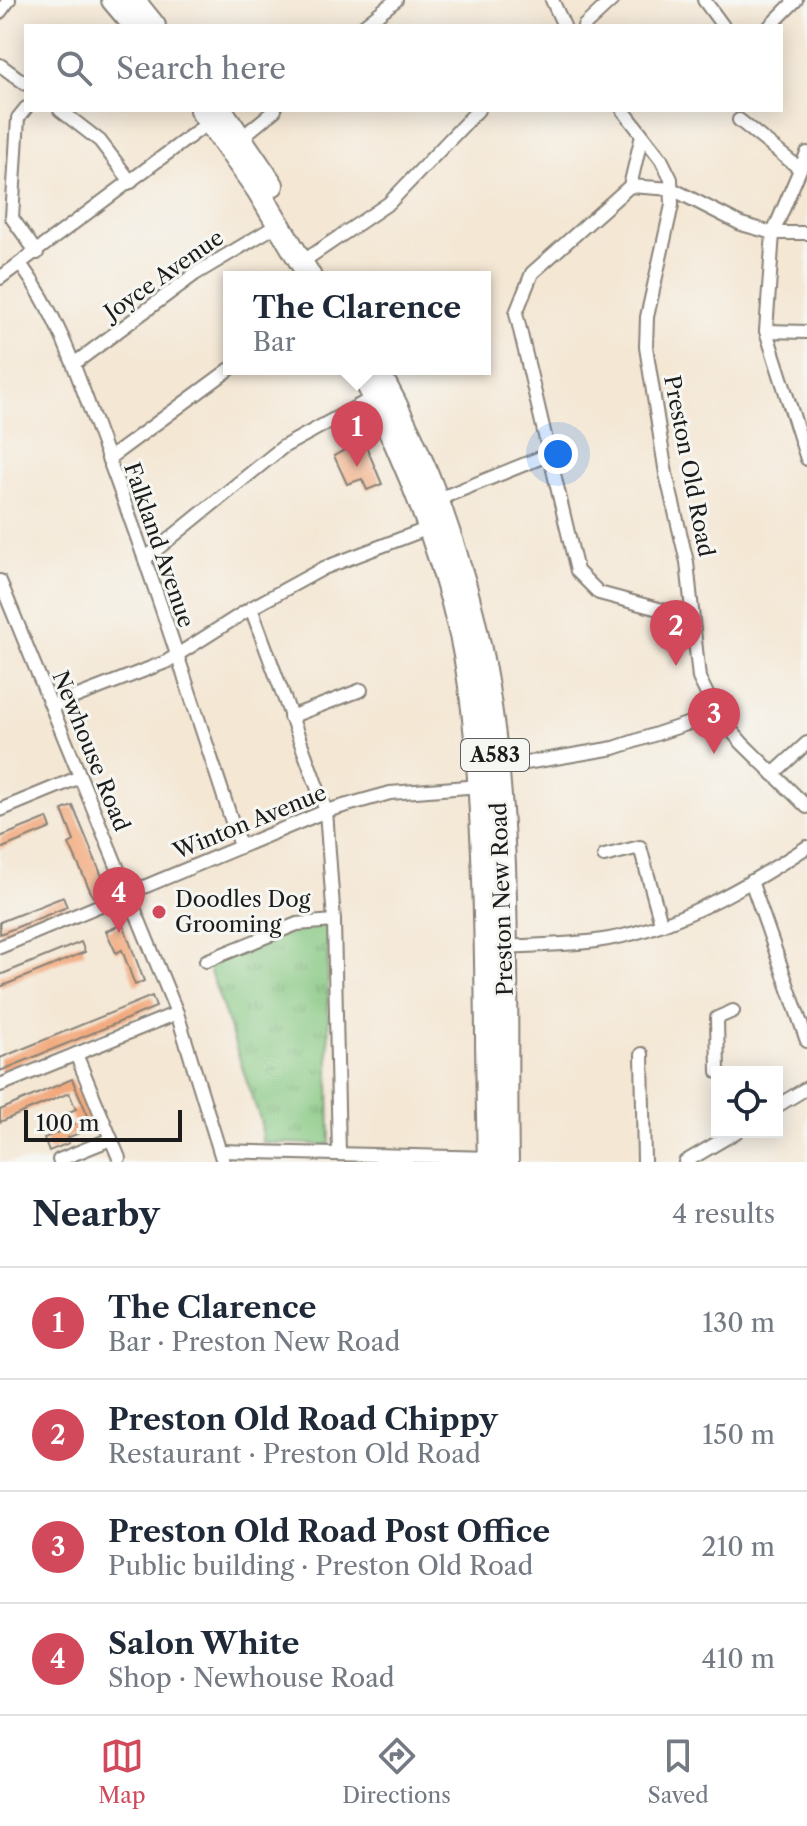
<!DOCTYPE html>
<html lang="en">
<head>
<meta charset="utf-8">
<style>
	:root { --surface:#fff; --page:#f6f6f7; --text:#1f2937; --muted:#747a83; --line:#e0e1e3; --accent:#d1495b }
	body { margin:0; font-family:"Libre Caslon Text",serif; background:var(--page); color:var(--text) }
	.controls { position:absolute; right:24px; bottom:24px; display:grid; overflow:hidden; border-radius:0px; box-shadow:0 4px 20px #0003 }
	.controls button { width:72px; height:72px; display:grid; place-items:center; padding:0; border:0; border-bottom:2px solid var(--line); background:var(--surface); color:var(--text); font:40px sans-serif }
	.scale { position:absolute; left:24px; bottom:20px; width:158px; box-sizing:border-box; padding-left:8px; border:4px solid #1c1c1c; border-top:0; font-size:22px; line-height:28px; white-space:nowrap; color:#1c1c1c; -webkit-text-stroke:6px #f6f6f2; paint-order:stroke }
	.you { position:absolute; left:558px; top:454px; width:28px; height:28px; margin:-20px; border:6px solid #fff; border-radius:50%; background:#1a73e8; box-shadow:0 0 0 12px #1a73e833 }
	.badge { display:grid; place-items:center; width:52px; height:52px; border-radius:50%; background:var(--accent); color:#fff; font-size:26px; font-weight:700 }
	.pin { position:absolute; translate:-50% -66px; filter:drop-shadow(0 2px 4px #0008) }
	.pin::after { content:''; position:absolute; top:42px; width:28px; height:24px; background:inherit; clip-path:polygon(0 0,100% 0,50% 100%) }
	.popup { position:absolute; left:223px; top:271px; width:268px; height:104px; box-sizing:border-box; display:grid; place-content:center; border-radius:0px; background:var(--surface); filter:drop-shadow(0 2px 6px #0005); font-size:26px; white-space:nowrap; color:var(--muted) }
	.popup b { font-size:30px; color:var(--text) }
	.popup::after { content:''; position:absolute; left:50%; top:100%; margin-left:-16px; border:16px solid transparent; border-top-color:var(--surface) }
	.list { margin:0; padding:0; list-style:none }
	h2 { display:flex; justify-content:space-between; align-items:center; height:104px; margin:0; padding:0 32px; font-size:34px }
	h2 small { font-size:26px; font-weight:400; color:var(--muted) }
	.list li { display:grid; grid-template-columns:52px 1fr auto; gap:24px; align-items:center; box-sizing:border-box; height:112px; padding:0 32px; border-top:2px solid var(--line) }
	.list b { display:block; font-size:30px; white-space:nowrap }
	.list p { margin:0; font-size:26px; white-space:nowrap; color:var(--muted) }
	.list em { font-size:26px; font-style:normal; color:var(--muted) }
	.icon { flex:none; width:44px; height:44px; fill:none; stroke:currentColor; stroke-width:2; stroke-linecap:round; stroke-linejoin:round }
	.map { position:relative; flex:none; width:807px; height:1162px; overflow:hidden }
	.search { position:absolute; background:var(--surface); box-shadow:0 4px 20px #0003; left:24px; right:24px; top:24px; height:88px; display:flex; align-items:center; gap:20px; box-sizing:border-box; padding:0 28px; border-radius:0px; color:var(--muted); font-size:30px }
	.sheet { height:552px; background:var(--surface) }
	nav { display:flex; justify-content:space-around; align-items:center; box-sizing:border-box; height:112px; border-top:2px solid var(--line); background:var(--surface); font-size:22px; color:var(--muted) }
	nav a { display:grid; justify-items:center; gap:4px }
	nav .on { color:var(--accent) }
	.map>svg:first-child { display:block }
	.grass { fill:url(#grass-tufts); stroke:#50714e; stroke-width:2 }
	.building { fill:#f2a97b }
	.lines { fill:none; stroke-linecap:round; stroke-linejoin:round }
	.street-casing { stroke:#888278; stroke-width:16 }
	.highway-casing { stroke:#888278; stroke-width:26 }
	.street { stroke:#fff; stroke-width:12 }
	.highway { stroke:#fff; stroke-width:22 }
	.poi-dot { fill:#d1495b; stroke:#f6f6f2; stroke-width:3 }
	.labels { text-anchor:middle; dominant-baseline:central; stroke-width:6; stroke-linejoin:round; paint-order:stroke }
	.shield { fill:#f6f6f2; stroke:#5d5d5c; stroke-width:2 }
	.shield-label { font-size:20px; font-weight:bold; fill:#1c1c1c }
	.street-label { font-size:22px; fill:#1c1c1c; stroke:#f6f6f2 }
	.poi-label { font-size:22px; fill:#1c1c1c; stroke:#f6f6f2; text-anchor:start }
</style>
</head>
<body>
<div class="map">
<svg width="807" height="1162" viewBox="0 0 807 1162">
	<defs>
		<pattern id="grass-tufts" width="24" height="20" patternUnits="userSpaceOnUse" patternTransform="scale(2)"><rect width="24" height="20" fill="#83c67f"/><path d="M3 7l-1-3M5 7V3M7 7l1-3M15 17l-1-3M17 17v-4M19 17l1-3" fill="none" stroke="#6aa067"/></pattern>
	</defs>
	<rect width="100%" height="100%" fill="#f6f6f2"/>
	<filter id="ink" filterUnits="userSpaceOnUse"><feTurbulence type="fractalNoise" baseFrequency=".0125" numOctaves="2"/><feDisplacementMap in="SourceGraphic" scale="16" xChannelSelector="R" yChannelSelector="G"/><feConvolveMatrix kernelMatrix="1 2 1 2 8 2 1 2 1" color-interpolation-filters="sRGB"/></filter>
	<filter id="wash" filterUnits="userSpaceOnUse"><feTurbulence type="fractalNoise" baseFrequency=".006" numOctaves="4" result="noise"/><feDisplacementMap in="SourceGraphic" scale="32" xChannelSelector="R" yChannelSelector="G"/><feGaussianBlur stdDeviation="1.8" result="paint"/><feColorMatrix in="noise" values="0 0 0 0 0 0 0 0 0 0 0 0 0 0 0 0 0 1.4 0 .05"/><feComposite in="paint" operator="in"/></filter>
	<g filter="url(#wash)">
		<rect width="100%" height="100%" fill="#f4e7d4"/>
		<path class="grass" d="M327,920l3,225 -68,-3c0,-26 -4,-26 -11,-48 -15,-45 -28,-89 -45,-133l91,-37z"/>
		<g id="blocks">
			<g class="building">
				<path d="M358,427l24,57 -15,6 -5,-11 -15,5 -13,-28 14,-8 -6,-15z"/>
				<path d="M73,806l35,85 -15,6 -24,-53 5,-3 -12,-31z"/>
				<path d="M47,818l4,10 -51,21v-12z"/>
				<path d="M63,897l4,10 -67,27v-12z"/>
				<path d="M123,924l21,57 -9,4 -13,-35 -6,3 -10,-22z"/>
				<path d="M81,942l4,10 -85,35v-12z"/>
				<path d="M152,996l4,11 -156,64v-13z"/>
				<path d="M72,1079l21,48 -26,11 2,5 -20,8 -5,-13 31,-13 -6,-13 7,-3 -7,-16 -69,29v-12z"/>
			</g>
		</g>
	</g>
	<g filter="url(#ink)">
		<use href="#blocks" fill-opacity="0" stroke="#888278" stroke-width="2"/>
		<g class="lines">
			<defs>
				<g id="street">
					<path d="M552,0l12,26"/>
					<path d="M704,0l19,26"/>
					<path d="M0,12l9,-12"/>
					<path d="M363,26l33,-26"/>
					<path d="M584,26l28,-26"/>
					<path d="M770,26l26,-26"/>
					<path d="M0,65l26,19"/>
					<path d="M26,108l-8,10 -6,100 25,35"/>
					<path d="M60,110l40,31 31,41"/>
					<path d="M623,110l38,49 10,20 1,26 -25,112 -1,30 20,127 21,88 12,116 18,36 25,29 65,64"/>
					<path d="M739,120l60,48"/>
					<path d="M642,135l-12,51 -98,87 -16,40 61,258 22,22 93,25"/>
					<path d="M241,138l34,-28"/>
					<path d="M807,153l-34,80 -7,98 41,128"/>
					<path d="M630,186l42,3 69,35 32,9h34"/>
					<path d="M302,262l87,-59 89,-93"/>
					<path d="M21,265c41,56 59,118 83,182 50,132 92,266 136,399"/>
					<path d="M0,278l212,-158"/>
					<path d="M766,331l41,1"/>
					<path d="M75,363l120,-89 84,-50"/>
					<path d="M108,459l122,-90"/>
					<path d="M436,500l114,-46"/>
					<path d="M146,558l137,-111 95,-52"/>
					<path d="M0,581l177,432 46,149"/>
					<path d="M251,608l75,203 8,110 5,233"/>
					<path d="M52,706l114,-44 85,-54 73,-40 105,-40"/>
					<path d="M290,717l71,-27"/>
					<path d="M497,768l117,-20 103,-34"/>
					<path d="M773,774l34,-31"/>
					<path d="M0,810l80,-33"/>
					<path d="M604,856l36,-9 21,76"/>
					<path d="M751,881l56,160"/>
					<path d="M0,947l326,-136 64,-18 90,-7"/>
					<path d="M504,947c30,-2 61,-2 92,-6 75,-10 148,-53 211,-94"/>
					<path d="M206,961l91,-37 37,-3"/>
					<path d="M642,1054l2,108"/>
					<path d="M718,1072l-1,-54 16,-7"/>
					<path d="M0,1085l177,-72"/>
					<path d="M777,1106l30,-18"/>
					<path d="M111,1139l8,19"/>
					<path d="M220,1151l272,7"/>
					<path d="M59,1160l52,-21 -35,-85"/>
					<path d="M685,1162l51,-30"/>
				</g>
				<g id="highway">
					<path d="M113,0l22,26"/>
					<path d="M133,0l21,26"/>
					<path d="M201,110l57,80 52,87"/>
					<path d="M221,110l51,75"/>
					<path d="M360,369c43,83 80,175 101,266 14,65 18,133 21,199 6,109 4,219 7,328"/>
					<path d="M377,369c49,89 86,190 105,290 32,165 22,336 25,503"/>
				</g>
			</defs>
			<use href="#street" class="street-casing"/>
			<use href="#highway" class="highway-casing"/>
			<use href="#street" class="street"/>
			<use href="#highway" class="highway"/>
		</g>
	</g>
	<circle class="poi-dot" cx="159" cy="912" r="8"/>
	<g class="labels">
		<rect class="shield" x="461" y="739" width="68" height="32" rx="6"/>
		<g class="shield-label">
			<text x="495" y="755">A583</text>
		</g>
		<g class="street-label">
			<text transform="translate(164 275) rotate(-35)">Joyce Avenue</text>
			<text transform="translate(689 466) rotate(79)">Preston Old Road</text>
			<text transform="translate(159 545) rotate(71)">Falkland Avenue</text>
			<text transform="translate(91 751) rotate(68)">Newhouse Road</text>
			<text transform="translate(250 822) rotate(-22)">Winton Avenue</text>
			<text transform="translate(502 899) rotate(-92)">Preston New Road</text>
		</g>
		<g class="poi-label">
			<text x="175" y="899">Doodles Dog<tspan x="175" dy="25">Grooming</tspan></text>
		</g>
	</g>
</svg>
<div class="controls">
<button><svg class="icon" aria-label="locate" viewBox="0 0 24 24"><circle cx="12" cy="12" r="6"/><path d="M12 2v4M12 18v4M2 12h4M18 12h4"/></svg></button>
</div>
<div class="scale">100 m</div>
<div class="you"></div>
<div class="pin badge" style="left:357px;top:467px">1</div>
<div class="popup"><b>The Clarence</b>Bar</div>
<div class="pin badge" style="left:676px;top:666px">2</div>
<div class="pin badge" style="left:714px;top:754px">3</div>
<div class="pin badge" style="left:119px;top:933px">4</div>
<div class="search"><svg class="icon" aria-label="search" viewBox="0 0 24 24"><circle cx="10" cy="10" r="6"/><path d="M15 15l6 6"/></svg>Search here</div>
</div>
<section class="sheet">
<h2>Nearby<small>4 results</small></h2>
<ul class="list">
<li><span class="badge">1</span><div><b>The Clarence</b><p>Bar · Preston New Road</p></div><em>130 m</em></li>
<li><span class="badge">2</span><div><b>Preston Old Road Chippy</b><p>Restaurant · Preston Old Road</p></div><em>150 m</em></li>
<li><span class="badge">3</span><div><b>Preston Old Road Post Office</b><p>Public building · Preston Old Road</p></div><em>210 m</em></li>
<li><span class="badge">4</span><div><b>Salon White</b><p>Shop · Newhouse Road</p></div><em>410 m</em></li>
</ul>
</section>
<nav>
<a class="on"><svg class="icon" aria-label="map" viewBox="0 0 24 24"><path d="M3 6l6-2 6 2 6-2v14l-6 2-6-2-6 2zM9 4v14M15 6v14"/></svg>Map</a>
<a><svg class="icon" aria-label="directions" viewBox="0 0 24 24"><path d="M12 3l9 9-9 9-9-9zM9 14v-3h6M13 9l2 2-2 2"/></svg>Directions</a>
<a><svg class="icon" aria-label="saved" viewBox="0 0 24 24"><path d="M7 4h10v16l-5-4-5 4z"/></svg>Saved</a>
</nav>
</body>
</html>
